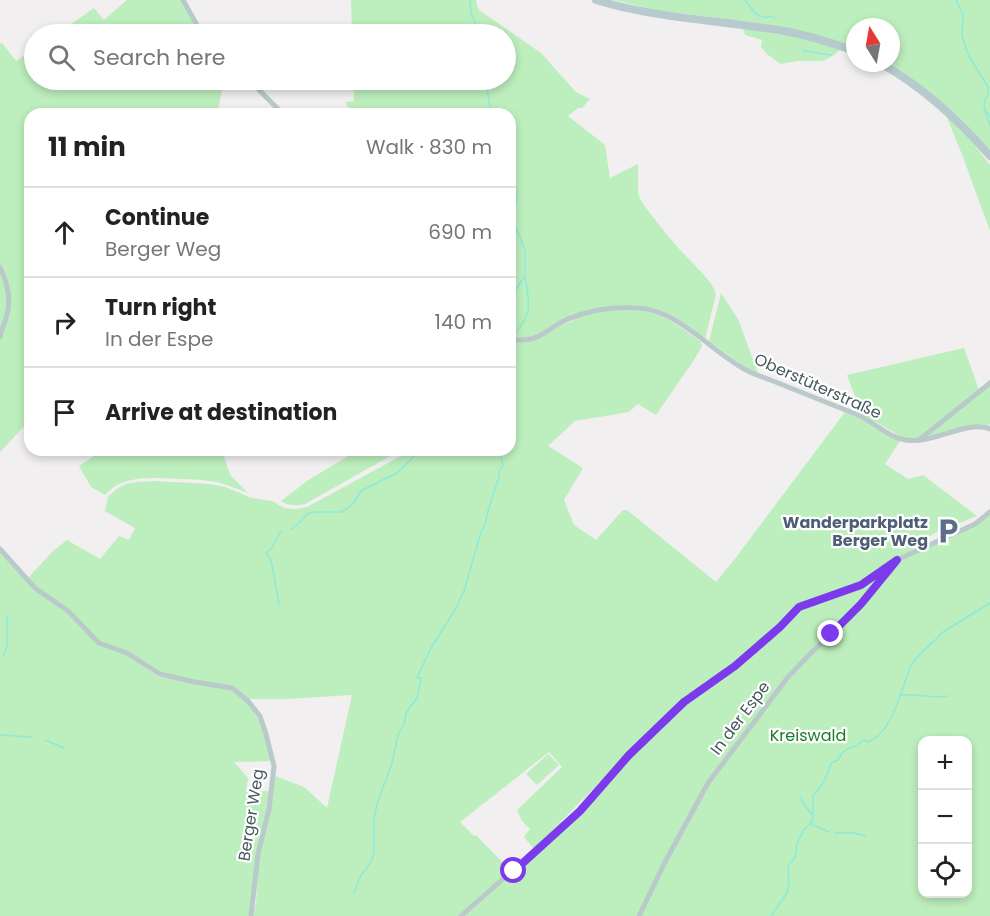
<!DOCTYPE html>
<html lang="en">
<head>
<meta charset="utf-8">
<style>
	:root { --surface:#fff; --page:#f2f2f2; --text:#222; --muted:#767676; --line:#e0e0e0 }
	body { margin:0; font-family:Poppins,sans-serif; background:var(--page); color:var(--text) }
	.controls { position:absolute; right:18px; bottom:18px; display:grid; overflow:hidden; border-radius:12px; box-shadow:0 3px 9px #0003 }
	.controls button { width:54px; height:54px; display:grid; place-items:center; padding:0; border:0; border-bottom:2px solid var(--line); background:var(--surface); color:var(--text); font:30px sans-serif }
	.compass { position:absolute; left:846px; top:18px; width:54px; height:54px; border-radius:50%; background:var(--surface); box-shadow:0 3px 9px #0003; rotate:349deg }
	.stop { position:absolute; width:18px; height:18px; margin:-14px; border:4px solid #7c3aed; border-radius:50%; background:#fff }
	.stop.end { background:#7c3aed; border-color:#fff; box-shadow:0 2px 6px #0008 }
	.list { margin:0; padding:0; list-style:none }
	h2 { display:flex; justify-content:space-between; align-items:center; height:78px; margin:0; padding:0 24px; font-size:26px }
	h2 small { font-size:20px; font-weight:400; color:var(--muted) }
	.list li { display:grid; grid-template-columns:39px 1fr auto; gap:18px; align-items:center; box-sizing:border-box; height:90px; padding:0 24px; border-top:2px solid var(--line) }
	.list b { display:block; font-size:22px; white-space:nowrap }
	.list p { margin:0; font-size:20px; white-space:nowrap; color:var(--muted) }
	.list em { font-size:20px; font-style:normal; color:var(--muted) }
	.icon { flex:none; width:33px; height:33px; fill:none; stroke:currentColor; stroke-width:2; stroke-linecap:round; stroke-linejoin:round }
	.map { position:relative; flex:none; width:990px; height:916px; overflow:hidden }
	.search { position:absolute; background:var(--surface); box-shadow:0 3px 9px #0003; left:24px; top:24px; width:492px; height:66px; display:flex; align-items:center; gap:15px; box-sizing:border-box; padding:0 21px; border-radius:33px; color:var(--muted); font-size:22px }
	.panel { position:absolute; background:var(--surface); box-shadow:0 3px 9px #0003; left:24px; top:108px; width:492px; height:348px; border-radius:18px }
	.map>svg:first-child { display:block }
	.green { fill:#bdeebd; fill-rule:evenodd }
	.lines { fill:none; stroke-linecap:round; stroke-linejoin:round }
	.stream { stroke:#8bebda; stroke-width:1.5 }
	.street { stroke:#bacacb; stroke-width:5 }
	.secondary { stroke:#b7cacd; stroke-width:8 }
	.route { stroke:#7c3aed; stroke-width:8 }
	.labels { text-anchor:middle; dominant-baseline:central; stroke-width:4.5; stroke-linejoin:round; paint-order:stroke }
	.street-label { font-size:16px; fill:#475a5c; stroke:#fff }
	.service-label { font-size:16px; font-weight:bold; fill:#4e5e75; stroke:#fff; text-anchor:end }
	.park-label { font-size:16px; fill:#187d24; stroke:#fff }
</style>
</head>
<body>
<div class="map">
<svg width="990" height="916" viewBox="0 0 990 916">
	<rect width="100%" height="100%" fill="#f1eff0"/>
	<g class="green">
		<path d="M127,0h55l19,34h-144l37,-26 10,12z"/>
		<path d="M351,0h125l1,6 2,4 62,43 35,39 14,7 -8,9h-4l-10,8 37,29 5,33 28,-14v28l2,7c10,15 23,31 35,45 9,12 39,37 41,50l-11,45 -49,-30 -21,-4h-12l-42,7 -51,27 -20,-2v-223h-158l-7,-12 9,-1 -1,-21h153v-46h-154z"/>
		<path d="M613,0h377v150l-30,-32 -27,-23 -48,-32h6v-36h-36v21l-8,-4 -13,11 -11,6h-26l-16,3 -13,-9 -7,-8 1,-7 -17,-5 -2,-6 19,1 2,-6 -108,-14z"/>
		<path d="M2,43l14,18 18,-12v31h190l-7,34h-187v306l-30,32v-408z"/>
		<path d="M946,115l26,27 18,23v66l-27,-74z"/>
		<path d="M721,293l17,26 20,54 -10,-4 -39,-28z"/>
		<path d="M638,309c29,7 40,16 63,33l1,4 -8,14 -38,55 -18,-11 -9,8 -54,9 -27,25 35,22 -19,32 10,25 22,15 27,-30h4l89,72 18,-22 111,-148 15,6 40,23 -15,23 23,15 15,-4 54,41 -40,16 -14,8 5,5 62,-31v402h-525l70,-65 117,-117 -2,-3 -116,118 -10,-12 6,-8 -8,-8 -5,-11 45,-43 -13,-15 -89,70 14,14 2,-1 34,35 -50,46h-207l3,-13 3,-49 16,-78 29,11 23,21 25,-113 -66,4h-38l-15,-12 -71,-13 -61,-32 -56,-48 -17,-16 25,-27 14,-11 33,19 19,-23 10,4 6,-12 -30,-17 3,-14 10,-9 8,-4 11,-2 16,-1 57,3 15,3 27,11 20,3 12,7 12,1 11,-2 105,-57h98v-109l16,1 58,-27 28,-5zM922,740h46v154h-46z"/>
		<path d="M964,348l15,42 -61,49 -17,-2 -40,-24 -14,-38z"/>
		<path d="M990,385v39l-3,2 -65,13z"/>
		<path d="M118,450h104l8,25 18,18c-10,-4 -20,-8 -31,-11 -12,-2 -25,-3 -37,-3 -26,-1 -57,-5 -75,16l-14,-8 -12,-21 15,-10z"/>
		<path d="M358,450h43l-96,54c-9,2 -17,2 -24,-3l26,-20z"/>
		<path d="M0,550l27,29 40,33 31,32 23,7 39,26 70,13 17,11 14,22 10,38 -37,1 14,16 -2,14 23,-1 -19,125h-250z"/>
		<path d="M548,754l11,11 -22,20 -11,-11z"/>
	</g>
	<g class="lines">
		<g class="stream">
			<path d="M470,0l1,13 9,21"/>
			<path d="M745,0c7,10 14,21 27,16l3,2"/>
			<path d="M956,0l7,15 -1,20 2,8 6,15 18,29v7l-3,6 -1,5 1,7 5,13"/>
			<path d="M802,49l3,2 26,4"/>
			<path d="M486,80l5,34"/>
			<path d="M986,110l4,7"/>
			<path d="M510,161l3,5 4,33 -7,19"/>
			<path d="M510,220l8,12 7,18v26l-15,22"/>
			<path d="M512,336c21,-21 18,-31 13,-59"/>
			<path d="M290,530l9,-7 8,-9 7,-2h27l6,-3 7,-7 7,-11 36,-18 21,-21"/>
			<path d="M279,604l-8,-44 -5,-7 6,-5 8,-16h2"/>
			<path d="M3,656l4,-9v-31"/>
			<path d="M900,695c16,-2 31,4 47,1"/>
			<path d="M0,735l31,2"/>
			<path d="M45,740l19,8"/>
			<path d="M801,797l2,6 10,13"/>
			<path d="M811,824l18,8"/>
			<path d="M835,833h19l12,3"/>
			<path d="M354,893l7,-18 10,-13 3,-9v-34l3,-15 15,-41 6,-28 6,-11 2,-11 11,-15 4,-20h-4l13,-28 26,-42 8,-17 17,-59 4,-7 3,-14 11,-34v-5l4,-7 -4,-15"/>
			<path d="M771,916l16,-23 2,-10 -1,-17 7,-9 2,-13 6,-13 9,-10 1,-3v-22l9,-11 10,-23 5,-1 6,-9 6,-4 8,-2 6,-6 5,2c27,-12 32,-52 43,-76 7,-14 22,-22 32,-34l47,-29"/>
		</g>
		<g class="street">
			<path d="M183,0l19,34"/>
			<path d="M249,80l34,34"/>
			<path d="M0,267c8,17 12,34 6,51 -2,7 -5,12 -6,19"/>
			<path d="M510,339c31,5 33,-9 58,-20 22,-9 47,-13 71,-11 39,2 75,46 109,63 8,4 17,7 25,10 20,8 40,16 60,24 9,4 20,7 29,12 13,6 25,19 39,22 30,8 64,-20 89,-10"/>
			<path d="M919,440l71,-57"/>
			<path d="M0,549l35,39 33,23 31,32 28,10 33,21 35,8 37,6 16,13 12,15 6,18 8,32 -5,43 -11,45 -7,62"/>
			<path d="M461,916l119,-105 49,-56 55,-53 51,-36 45,-39 19,-20 63,-22 35,-25 78,-36 15,-12"/>
			<path d="M639,916l25,-52 44,-81 80,-106 25,-26 37,-34 43,-52"/>
		</g>
		<g class="secondary">
			<path d="M596,0c61,19 126,20 188,31 24,4 48,12 71,20"/>
			<path d="M880,63c43,24 78,56 110,93"/>
		</g>
	</g>
	<g class="lines">
		<path class="route" d="M514,871l66,-60 49,-56 55,-53 51,-36 45,-39 19,-20 62,-22 36,-25 -36,44 -30,30"/>
	</g>
	<defs>
		<symbol id="parking-bare" viewBox="-9 -9 18 18"><path d="M-3.5-5.5H1a3.5 3.5 0 0 1 0 7H-1V5.5H-3.5ZM-1-3.4V-.6H.8a1.4 1.4 0 0 0 0-2.8Z" fill="#5c6f8a" stroke="#fff" stroke-width="2.5" paint-order="stroke"/></symbol>
	</defs>
	<g fill-rule="evenodd">
		<use href="#parking-bare" x="929" y="512" width="38" height="38"/>
	</g>
	<g class="labels">
		<g class="street-label">
			<text transform="translate(818 386) rotate(24)">Oberstüterstraße</text>
			<text transform="translate(740 718) rotate(-53)">In der Espe</text>
			<text transform="translate(251 815) rotate(-81)">Berger Weg</text>
		</g>
		<g class="service-label">
			<text x="928" y="522">Wanderparkplatz<tspan x="928" dy="18">Berger Weg</tspan></text>
		</g>
		<g class="park-label">
			<text x="808" y="735">Kreiswald</text>
		</g>
	</g>
</svg>
<div class="controls">
<button>+</button>
<button>−</button>
<button><svg class="icon" aria-label="locate" viewBox="0 0 24 24"><circle cx="12" cy="12" r="6"/><path d="M12 2v4M12 18v4M2 12h4M18 12h4"/></svg></button>
</div>
<svg class="compass" viewBox="-18 -18 36 36"><path d="M0-13l5 13h-10z" fill="#e53935"/><path d="M0 13l5-13h-10z" fill="#767676"/></svg>
<div class="stop" style="left:514px;top:871px"></div>
<div class="stop end" style="left:831px;top:634px"></div>
<div class="search"><svg class="icon" aria-label="search" viewBox="0 0 24 24"><circle cx="10" cy="10" r="6"/><path d="M15 15l6 6"/></svg>Search here</div>
<section class="panel">
<h2>11 min<small>Walk · 830 m</small></h2>
<ul class="list">
<li><svg class="icon" aria-label="ahead" viewBox="0 0 24 24"><path d="M12 20V5M6 11l6-6 6 6"/></svg><div><b>Continue</b><p>Berger Weg</p></div><em>690 m</em></li>
<li><svg class="icon" aria-label="right" viewBox="0 0 24 24"><path d="M7 20v-9h11M14 6l5 5-5 5"/></svg><div><b>Turn right</b><p>In der Espe</p></div><em>140 m</em></li>
<li><svg class="icon" aria-label="arrive" viewBox="0 0 24 24"><path d="M6 21V4h12l-3 4 3 4H6"/></svg><div><b>Arrive at destination</b></div></li>
</ul>
</section>
</div>
</body>
</html>
